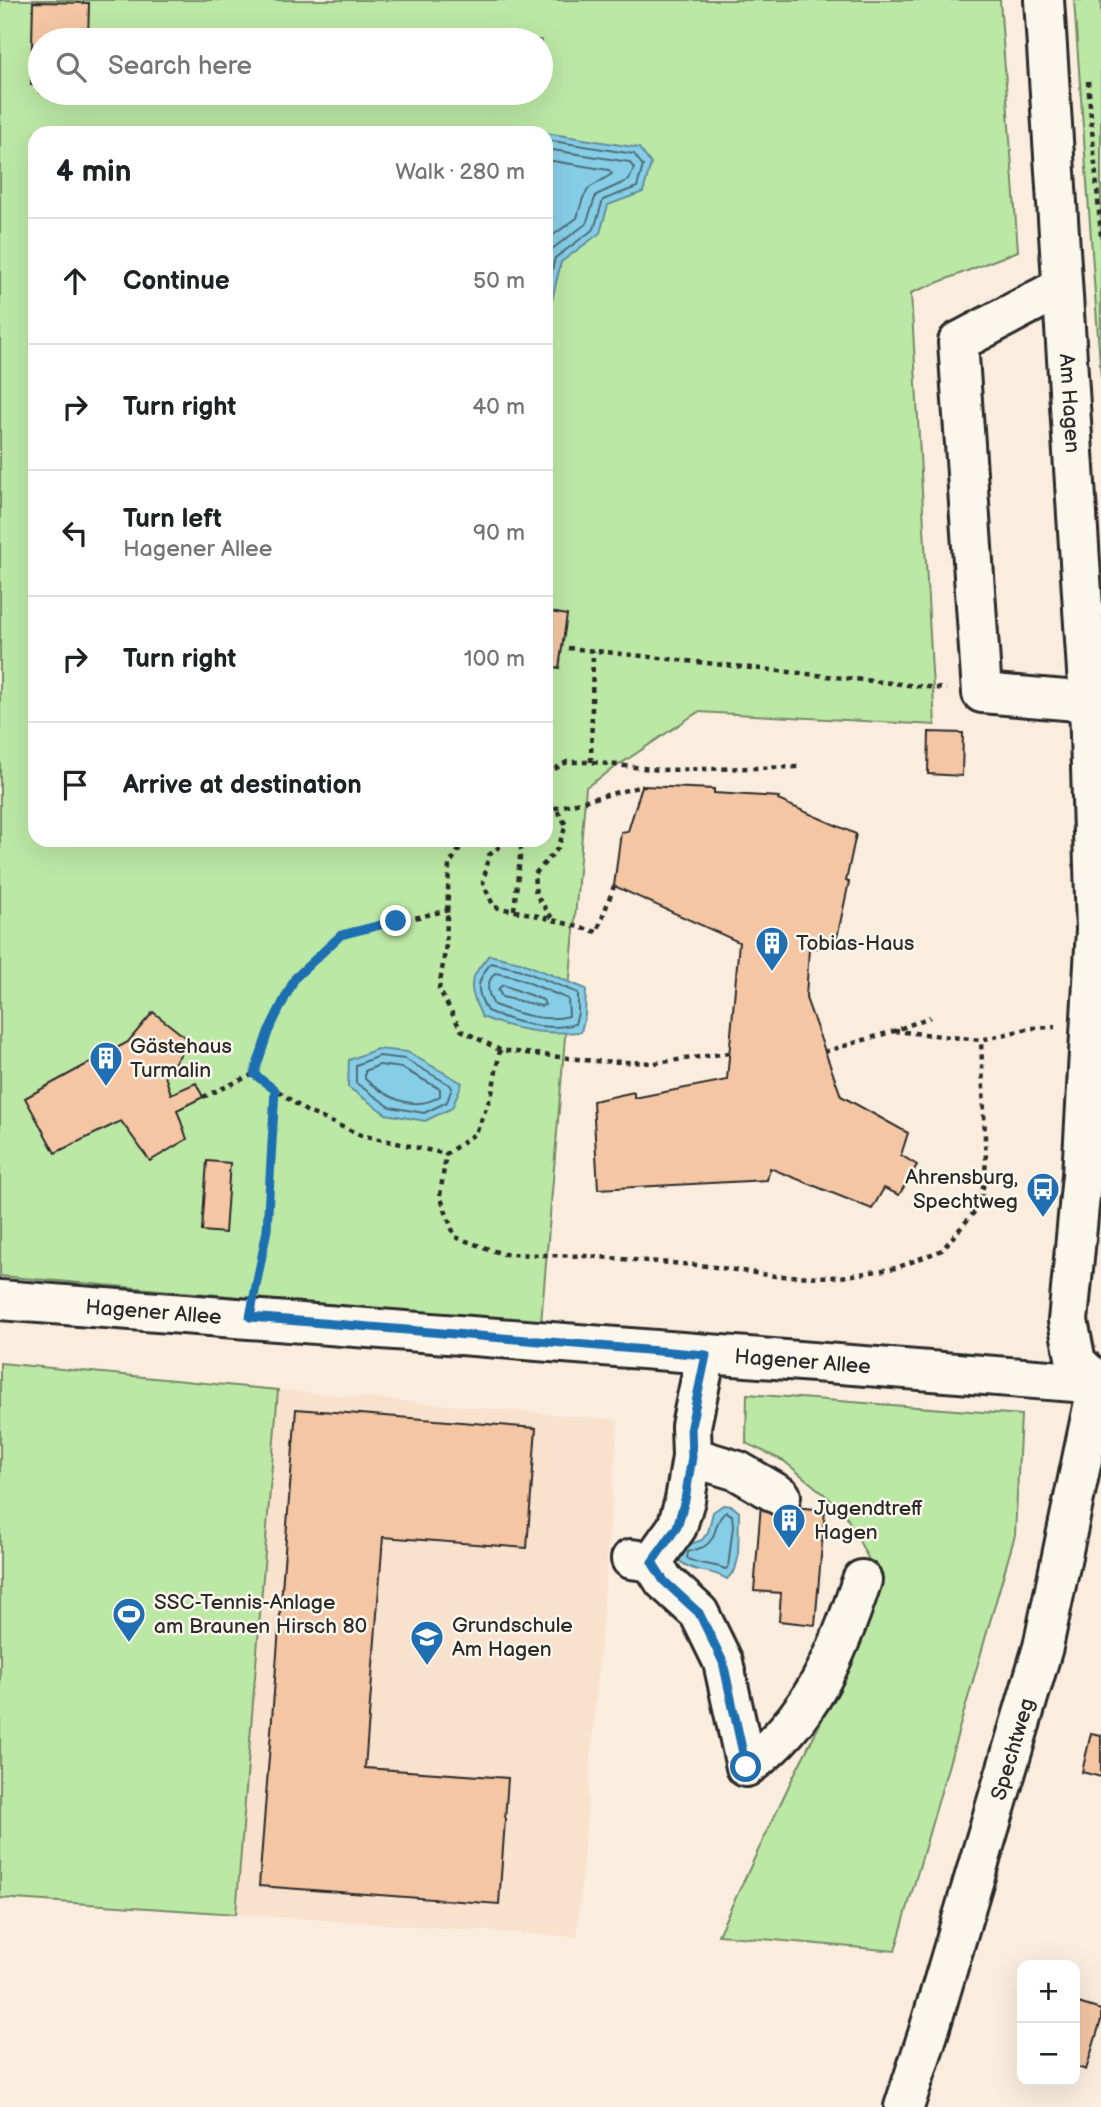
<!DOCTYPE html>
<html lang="en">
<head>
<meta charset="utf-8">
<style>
	:root { --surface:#fff; --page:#f6f6f6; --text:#202124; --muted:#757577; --line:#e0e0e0 }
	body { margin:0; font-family:"Balsamiq Sans",sans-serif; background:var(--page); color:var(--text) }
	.controls { position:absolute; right:21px; bottom:21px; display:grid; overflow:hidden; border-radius:14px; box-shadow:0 7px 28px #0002 }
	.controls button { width:63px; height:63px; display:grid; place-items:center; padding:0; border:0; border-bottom:2px solid var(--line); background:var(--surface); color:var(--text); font:35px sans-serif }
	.stop { position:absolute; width:21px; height:21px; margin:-16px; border:5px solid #1f6fb2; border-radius:50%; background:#fff }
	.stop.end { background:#1f6fb2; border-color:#fff; box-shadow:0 2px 7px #0008 }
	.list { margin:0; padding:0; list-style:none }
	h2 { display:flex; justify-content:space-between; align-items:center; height:91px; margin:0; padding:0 28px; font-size:30px }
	h2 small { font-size:23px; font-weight:400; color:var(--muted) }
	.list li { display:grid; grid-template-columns:46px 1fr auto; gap:21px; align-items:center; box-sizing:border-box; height:126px; padding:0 28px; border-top:2px solid var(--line) }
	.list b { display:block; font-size:26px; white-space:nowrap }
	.list p { margin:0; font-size:23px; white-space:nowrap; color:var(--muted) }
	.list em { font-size:23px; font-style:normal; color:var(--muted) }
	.icon { flex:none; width:38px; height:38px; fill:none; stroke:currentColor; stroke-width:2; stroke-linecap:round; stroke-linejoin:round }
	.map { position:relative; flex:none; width:1101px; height:2107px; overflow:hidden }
	.search { position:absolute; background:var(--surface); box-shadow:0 7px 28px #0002; left:28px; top:28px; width:525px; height:77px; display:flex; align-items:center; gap:18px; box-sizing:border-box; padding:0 24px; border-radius:38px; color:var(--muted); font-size:26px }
	.panel { position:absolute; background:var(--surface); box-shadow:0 7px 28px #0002; left:28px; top:126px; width:525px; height:721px; border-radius:21px }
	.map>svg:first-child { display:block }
	.built { fill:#f8e1cd }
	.green { fill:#bce8a5; stroke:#748a68; stroke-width:2; fill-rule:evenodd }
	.water { fill:#86cee7; stroke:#628d9c; stroke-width:2 }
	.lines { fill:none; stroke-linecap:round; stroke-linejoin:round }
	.shore { stroke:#4f6c76; stroke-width:2 }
	.building { fill:#f4c6a4; stroke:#2b2b2b; stroke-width:2 }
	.minor-casing { stroke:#2b2b2b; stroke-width:44 }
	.path { stroke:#2b2b2b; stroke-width:4.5; stroke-dasharray:5 5; stroke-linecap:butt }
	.minor { stroke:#fbf7ec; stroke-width:38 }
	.route { stroke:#1f6fb2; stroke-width:9 }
	.labels { text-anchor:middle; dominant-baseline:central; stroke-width:5; stroke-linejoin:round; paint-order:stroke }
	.street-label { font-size:21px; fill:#2b2b2b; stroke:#fbf7ec }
	.poi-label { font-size:21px; fill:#2b2b2b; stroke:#fbf7ec; text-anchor:start }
</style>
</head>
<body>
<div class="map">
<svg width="1101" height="2107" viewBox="0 0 1101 2107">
	<rect width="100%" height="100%" fill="#faedde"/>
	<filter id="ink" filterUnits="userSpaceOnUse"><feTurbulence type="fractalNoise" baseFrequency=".0143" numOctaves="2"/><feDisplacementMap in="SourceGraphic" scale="14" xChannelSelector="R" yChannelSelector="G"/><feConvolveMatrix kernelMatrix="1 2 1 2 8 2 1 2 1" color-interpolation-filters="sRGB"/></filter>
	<g filter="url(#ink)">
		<path class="built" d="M278,1390l340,30 -41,517 -341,-23z"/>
		<g class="green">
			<path d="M0,0h1000l18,251 -107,42 24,432 -237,-13 -112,75 -45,536 -541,-47zM40,40h501v53h-501zM35,133h511v707h-511z"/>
			<path d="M1074,0h27v378z"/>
			<path d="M0,1363l278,27 -42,524 -236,-16z"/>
			<path d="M747,1394l274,21 -6,120 -120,416 -177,-16 75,-158 60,-118 19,-70 -4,-31 -25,-48 -59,-49 -38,-18z"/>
		</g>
		<g class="water">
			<path d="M546,133l93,15 12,16 -8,28 -35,13 -8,28 -39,29 -9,38 -6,5z"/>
			<path d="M489,955l31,7 66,27 -1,26 -4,17c-38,2 -64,-1 -99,-15 -14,-31 -15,-35 7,-62z"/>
			<path d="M377,1049l30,3 55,31 -10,25 -27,13 -39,-7 -38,-27 1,-27z"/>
			<path d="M723,1505l9,1 7,6 -1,46 -3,12 -8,9c-22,-13 -33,-2 -55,-25l7,-6 23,-8 6,-8 5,-20z"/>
		</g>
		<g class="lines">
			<g class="shore">
				<path d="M546,140l88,14 9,12 -6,21 -34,13 -9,29 -39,29 -9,37"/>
				<path d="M546,149l83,13 5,6 -5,12 -33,15 -10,29 -34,25 -6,9"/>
				<path d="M546,160l63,10 3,4 -23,14 -6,10 -6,20 -31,22"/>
				<path d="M491,963l27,6 60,24v20l-3,11c-28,8 -62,-2 -88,-13 -11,-20 -12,-29 4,-48z"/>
				<path d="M495,973l20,4 53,22 1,17c-23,7 -53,-3 -75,-11 -7,-12 -9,-21 1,-32z"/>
				<path d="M503,985l40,15 2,5 -4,1 -39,-9 -4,-8z"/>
				<path d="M379,1056l26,3 45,26 2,3 -5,14 -23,11 -34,-6 -34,-24v-18z"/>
				<path d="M379,1065l23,3 38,21v7c-26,17 -54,1 -75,-17v-8z"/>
				<path d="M726,1512l6,3 1,11 -5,42 -3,1c-13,-6 -26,-3 -38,-11l1,-6c5,-2 12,-3 17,-6 13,-8 9,-27 21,-34z"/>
			</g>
		</g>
		<g class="building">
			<path d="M33,2l56,1 -1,37h-48v45h-9z"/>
			<path d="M546,611l21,4 -8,53 -13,-3z"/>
			<path d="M929,732l34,1 -1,43 -34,-2z"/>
			<path d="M642,786l72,3v4l65,4 -1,3 78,34 -10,47 3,1 -14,65 -26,1 -3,50 35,98 67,37 -7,22 16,10 -18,30 -15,-7 -12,21 -102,-41 -3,12 -169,9 -5,-88 41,-9v6l93,-18 12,-138 -125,-56 7,-54 7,-1z"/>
			<path d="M153,1012l37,29 -25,35 6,18 25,-11 7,14 -26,13 10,29 -37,22 -29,-40 -66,32 -30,-55 103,-56z"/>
			<path d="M207,1161l23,2 -5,70 -23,-2z"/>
			<path d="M296,1409l240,19 -9,120 -144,-11 -18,231 143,10 -9,126 -240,-18z"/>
			<path d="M761,1504l64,6 -10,115 -36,-4 2,-28 -27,-2z"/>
			<path d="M1091,1733l10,2v42l-19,-5z"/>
			<path d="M1075,2002l26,8v10l-15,50 -11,-4z"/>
		</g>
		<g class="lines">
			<defs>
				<g id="minor">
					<path id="s1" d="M1044,0l45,702 7,228 -14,245 -14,146 8,41 22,21"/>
					<path d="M1062,287l-104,55 24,351 107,9"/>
					<path id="s2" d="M0,1300l1101,84"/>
					<path d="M692,1457l46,14 43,25"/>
					<path d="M631,1559l21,3 25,-35 8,-27 7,-43 -1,-31 15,-71"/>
					<path d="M652,1562l12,19 35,32 24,49 23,105c65,-46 92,-114 116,-187"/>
					<path id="s3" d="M904,2107l24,-73 115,-387 55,-264"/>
				</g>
			</defs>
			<use href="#minor" class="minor-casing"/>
			<g class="path">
				<path d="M1088,81l13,155"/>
				<path d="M568,648l378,41"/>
				<path d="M591,762l2,-111"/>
				<path d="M546,774l21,-12h24l69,8 139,-3"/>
				<path d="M546,814l10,-6 86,-22"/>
				<path d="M465,840l-16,25 -3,80 -7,44 22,41 39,20 94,11 61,2 74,-10"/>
				<path d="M508,840l-19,15 -6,28 11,24 37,7 66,18 17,-46"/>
				<path d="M514,910l8,-70"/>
				<path d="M552,918l-16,-23 -2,-20 24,-27 8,-23 -10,-17"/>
				<path d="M894,1031l87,9 51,-12 23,-1"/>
				<path d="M500,1050l-8,43 -16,40 -30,21 -6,42 15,41 48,17 83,2 122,10 67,10 66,1 55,-9 46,-18 39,-46 5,-42 -5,-122"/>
				<path d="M824,1052l70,-21 36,-14"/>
				<path d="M254,1074l52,37 55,24 85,19"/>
				<path d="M203,1097l51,-23 14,-42 27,-54 46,-43 108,-25"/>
				<path d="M256,1285l11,-55 8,-140"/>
			</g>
			<use href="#minor" class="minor"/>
		</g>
	</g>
	<g class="lines" filter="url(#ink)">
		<path class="route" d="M396,921l-55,14 -46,43 -27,54 -14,42 21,16 -8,140 -17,87 456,38 -15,71 1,31 -7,43 -8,27 -25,35 12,19 35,32 24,49 23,105"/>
	</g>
	<defs>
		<symbol id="building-pin" viewBox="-11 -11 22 30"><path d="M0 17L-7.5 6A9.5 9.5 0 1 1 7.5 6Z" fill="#1f6fb2" stroke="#fbf7ec"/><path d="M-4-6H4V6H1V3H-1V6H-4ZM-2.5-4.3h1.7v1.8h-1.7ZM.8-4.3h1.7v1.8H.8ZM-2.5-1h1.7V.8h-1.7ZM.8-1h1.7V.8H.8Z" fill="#fff"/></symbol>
		<symbol id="bus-pin" viewBox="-11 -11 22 30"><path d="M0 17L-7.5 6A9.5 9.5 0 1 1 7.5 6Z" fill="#1f6fb2" stroke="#fbf7ec"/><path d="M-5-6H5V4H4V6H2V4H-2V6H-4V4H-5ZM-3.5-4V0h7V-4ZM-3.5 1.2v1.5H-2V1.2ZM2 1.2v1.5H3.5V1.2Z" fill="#fff"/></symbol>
		<symbol id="stadium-pin" viewBox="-11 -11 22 30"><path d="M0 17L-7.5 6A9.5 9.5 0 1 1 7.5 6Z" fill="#1f6fb2" stroke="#fbf7ec"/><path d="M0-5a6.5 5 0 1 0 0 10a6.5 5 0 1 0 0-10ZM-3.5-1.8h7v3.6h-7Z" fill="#fff"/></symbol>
		<symbol id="school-pin" viewBox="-11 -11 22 30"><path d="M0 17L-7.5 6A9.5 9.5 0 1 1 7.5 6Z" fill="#1f6fb2" stroke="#fbf7ec"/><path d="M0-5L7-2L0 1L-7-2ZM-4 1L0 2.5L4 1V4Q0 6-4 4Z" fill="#fff"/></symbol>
	</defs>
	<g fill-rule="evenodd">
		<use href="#building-pin" x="753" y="924" width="38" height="52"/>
		<use href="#building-pin" x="87" y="1039" width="38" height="52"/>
		<use href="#bus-pin" x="1024" y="1170" width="38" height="52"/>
		<use href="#building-pin" x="770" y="1501" width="38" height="52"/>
		<use href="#stadium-pin" x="110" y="1595" width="38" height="52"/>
		<use href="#school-pin" x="408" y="1618" width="38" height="52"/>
	</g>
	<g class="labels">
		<g class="street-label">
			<text stroke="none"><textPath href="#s1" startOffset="404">Am Hagen</textPath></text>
			<text stroke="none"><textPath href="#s2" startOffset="154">Hagener Allee</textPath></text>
			<text stroke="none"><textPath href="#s2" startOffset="805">Hagener Allee</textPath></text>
			<text stroke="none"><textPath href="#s3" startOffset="374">Spechtweg</textPath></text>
		</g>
		<g class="poi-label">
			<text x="796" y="943">Tobias-Haus</text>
			<text x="130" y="1046">Gästehaus<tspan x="130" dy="24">Turmalin</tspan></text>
			<text x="1018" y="1177" text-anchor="end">Ahrensburg,<tspan x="1018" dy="24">Spechtweg</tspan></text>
			<text x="814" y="1508">Jugendtreff<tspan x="814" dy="24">Hagen</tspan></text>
			<text x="154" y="1602">SSC-Tennis-Anlage<tspan x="154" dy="24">am Braunen Hirsch 80</tspan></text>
			<text x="452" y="1625">Grundschule<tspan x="452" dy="24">Am Hagen</tspan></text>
		</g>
	</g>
</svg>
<div class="controls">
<button>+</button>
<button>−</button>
</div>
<div class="stop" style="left:746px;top:1767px"></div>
<div class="stop end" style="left:396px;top:921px"></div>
<div class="search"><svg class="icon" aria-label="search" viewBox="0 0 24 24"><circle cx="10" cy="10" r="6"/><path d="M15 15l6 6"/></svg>Search here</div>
<section class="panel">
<h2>4 min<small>Walk · 280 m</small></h2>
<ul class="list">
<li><svg class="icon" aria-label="ahead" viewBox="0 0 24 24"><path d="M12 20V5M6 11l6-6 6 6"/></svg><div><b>Continue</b></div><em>50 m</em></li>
<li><svg class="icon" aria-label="right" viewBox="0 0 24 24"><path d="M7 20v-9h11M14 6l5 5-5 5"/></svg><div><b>Turn right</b></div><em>40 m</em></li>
<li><svg class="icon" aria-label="left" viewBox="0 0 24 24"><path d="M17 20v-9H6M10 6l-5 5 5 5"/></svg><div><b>Turn left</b><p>Hagener Allee</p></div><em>90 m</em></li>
<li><svg class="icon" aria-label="right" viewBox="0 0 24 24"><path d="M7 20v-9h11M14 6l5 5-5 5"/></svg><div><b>Turn right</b></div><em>100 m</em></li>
<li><svg class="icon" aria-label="arrive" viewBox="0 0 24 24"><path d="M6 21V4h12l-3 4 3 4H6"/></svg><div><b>Arrive at destination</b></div></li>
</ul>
</section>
</div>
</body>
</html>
